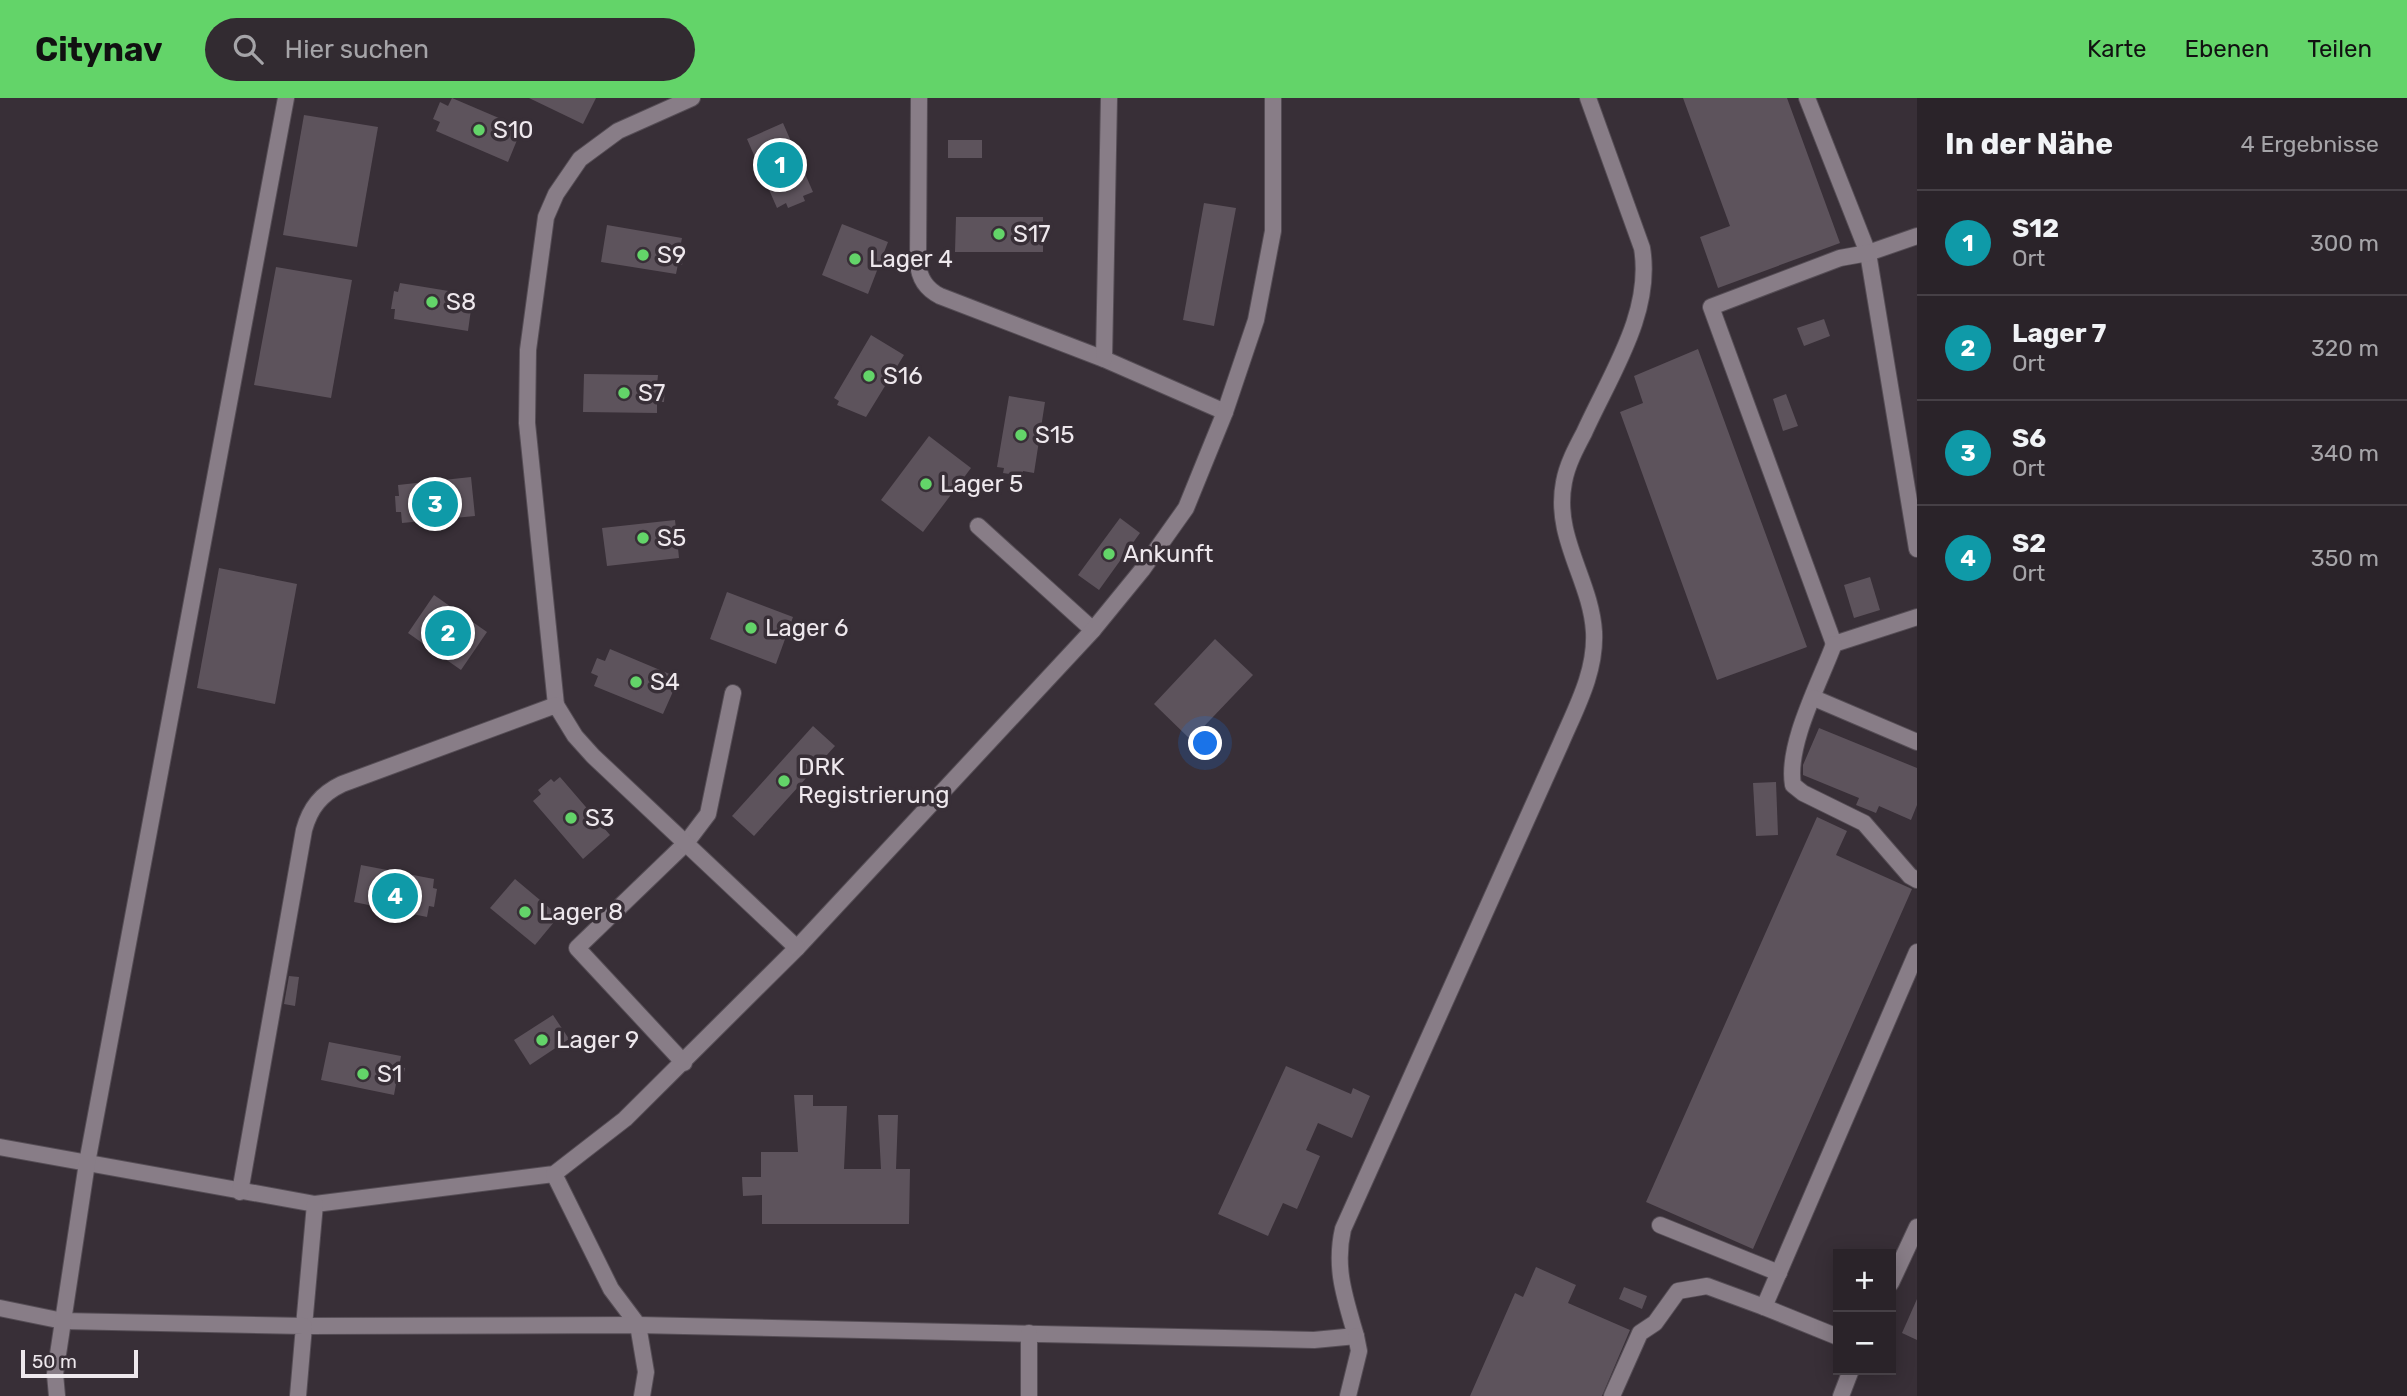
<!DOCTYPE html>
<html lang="de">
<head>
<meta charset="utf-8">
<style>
	:root { --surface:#2a2329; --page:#322b31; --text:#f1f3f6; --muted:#a5a4a8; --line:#464046; --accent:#63d469 }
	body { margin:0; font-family:Rubik,sans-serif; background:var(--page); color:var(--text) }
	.controls { position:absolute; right:21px; bottom:21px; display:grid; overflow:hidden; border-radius:0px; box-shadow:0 4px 18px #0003 }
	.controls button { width:63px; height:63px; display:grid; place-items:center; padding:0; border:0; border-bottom:2px solid var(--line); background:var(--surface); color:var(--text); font:35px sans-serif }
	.scale { position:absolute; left:21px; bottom:18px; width:117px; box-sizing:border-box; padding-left:7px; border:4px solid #eee8ed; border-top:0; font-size:19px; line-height:24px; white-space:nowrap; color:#eee8ed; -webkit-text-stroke:5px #382f37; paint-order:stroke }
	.you { position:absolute; left:1206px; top:646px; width:24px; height:24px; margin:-18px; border:5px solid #fff; border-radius:50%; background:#1a73e8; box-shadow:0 0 0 10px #1a73e833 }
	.badge { display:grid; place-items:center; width:46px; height:46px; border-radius:50%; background:var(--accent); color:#fff; font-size:23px; font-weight:700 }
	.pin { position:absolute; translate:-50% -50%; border:4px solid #fff; box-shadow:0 2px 7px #0006 }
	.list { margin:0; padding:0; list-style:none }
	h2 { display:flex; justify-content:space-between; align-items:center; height:91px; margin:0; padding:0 28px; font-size:30px }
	h2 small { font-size:23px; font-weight:400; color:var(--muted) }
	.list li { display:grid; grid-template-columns:46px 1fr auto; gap:21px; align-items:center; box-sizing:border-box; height:105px; padding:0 28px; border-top:2px solid var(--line) }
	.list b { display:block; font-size:26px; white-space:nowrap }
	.list p { margin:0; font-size:23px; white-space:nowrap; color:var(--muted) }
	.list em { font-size:23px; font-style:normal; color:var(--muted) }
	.icon { flex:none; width:38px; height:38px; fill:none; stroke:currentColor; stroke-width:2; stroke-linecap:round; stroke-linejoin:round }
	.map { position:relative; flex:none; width:1917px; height:1298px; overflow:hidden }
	header { display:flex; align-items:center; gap:42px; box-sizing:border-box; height:98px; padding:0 35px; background:var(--accent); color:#111 }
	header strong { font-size:33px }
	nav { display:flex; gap:38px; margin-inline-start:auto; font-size:24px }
	.search { width:490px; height:63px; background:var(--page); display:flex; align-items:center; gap:18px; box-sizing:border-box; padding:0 24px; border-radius:38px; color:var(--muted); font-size:26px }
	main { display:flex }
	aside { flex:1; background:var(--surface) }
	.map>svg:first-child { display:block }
	.building { fill:#5d535c }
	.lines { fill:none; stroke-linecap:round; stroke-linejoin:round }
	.minor-casing { stroke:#554d55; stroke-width:18 }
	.minor { stroke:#887d87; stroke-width:16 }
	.poi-dot { fill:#63d469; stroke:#382f37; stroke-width:2.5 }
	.labels { text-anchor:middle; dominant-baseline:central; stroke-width:7; stroke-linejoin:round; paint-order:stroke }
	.poi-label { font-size:24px; fill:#eee8ed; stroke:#382f37; text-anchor:start }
</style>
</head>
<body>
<header>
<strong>Citynav</strong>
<div class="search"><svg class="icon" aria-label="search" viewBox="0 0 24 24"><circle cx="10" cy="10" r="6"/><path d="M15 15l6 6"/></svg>Hier suchen</div>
<nav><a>Karte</a><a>Ebenen</a><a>Teilen</a></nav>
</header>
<main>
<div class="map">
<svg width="1917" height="1298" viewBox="0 0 1917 1298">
	<rect width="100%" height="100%" fill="#382f37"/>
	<g class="building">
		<path d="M452,0l70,30 -14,34 -72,-31 4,-9 -7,-3 7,-17 8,4z"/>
		<path d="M529,0h67l-13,26z"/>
		<path d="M1683,0h104l53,145 -122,45 -18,-51 30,-11z"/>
		<path d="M304,17l74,12 -21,120 -74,-12z"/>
		<path d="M783,25l30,69 -10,4 2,5 -17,7 -2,-5 -9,5 -30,-69z"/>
		<rect x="948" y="42" width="34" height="18"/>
		<path d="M1204,105l32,5 -22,118 -31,-6z"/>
		<path d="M956,119h87v35h-88z"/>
		<path d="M842,126l46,18 -20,52 -46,-19z"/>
		<path d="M607,127l75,13 -2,10 5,1 -3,16 -4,-1 -2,10 -75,-12z"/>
		<path d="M276,169l76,13 -21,118 -77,-13z"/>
		<path d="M400,185l73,12 -5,36 -74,-12 1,-10h-4l3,-18 4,1z"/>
		<path d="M1824,221l6,17 -26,10 -7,-18z"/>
		<path d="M871,237l33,20 -38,62 -29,-12 2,-4 -5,-3z"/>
		<path d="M1698,251l109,298 -90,33 -97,-268 23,-9 -9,-27z"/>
		<path d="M584,276l74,1 -1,10h8l-1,17h-7v11l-74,-1z"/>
		<path d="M1786,296l12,32 -15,5 -10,-32z"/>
		<path d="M1009,298l36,6 -11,71 -11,-2 -1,5 -19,-3 1,-5 -7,-1z"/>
		<path d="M929,338l42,32 -48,64 -42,-32z"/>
		<path d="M471,379l4,39 -73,7 -1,-11h-5l-1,-16h4l-1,-11z"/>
		<path d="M1120,420l20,15 -41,57 -21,-15z"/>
		<path d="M675,422l1,9 5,-1 2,20h-5l1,10 -72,8 -5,-38z"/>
		<path d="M219,470l78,16 -22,120 -78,-16z"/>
		<path d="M1870,479l10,33 -26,8 -10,-33z"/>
		<path d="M727,494l66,25 -17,47 -66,-25z"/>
		<path d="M434,497l53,37 -26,38 -53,-37z"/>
		<path d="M1215,541l38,36 -62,65 -37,-36z"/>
		<path d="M610,551l69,29 -16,36 -69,-28 4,-10 -7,-3 6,-15 8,3z"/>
		<path d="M813,628l22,20 -81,90 -22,-20z"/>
		<path d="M1819,630l98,40v37l-6,15 -32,-14 -3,7 -20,-8 3,-7 -56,-23v-10z"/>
		<path d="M560,679l50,58 -27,24 -50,-58 8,-7 -3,-4 13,-11 3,3z"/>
		<path d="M1776,684l2,53 -22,1 -3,-53z"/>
		<path d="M1817,719l30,14 -11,24 76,34 -159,360 -107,-47z"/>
		<path d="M361,767l73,14 -1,9 4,1 -3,18 -5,-1 -2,11 -73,-15z"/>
		<path d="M515,781l44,37 -24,29 -45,-37z"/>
		<path d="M289,878l10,1 -4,29 -11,-2z"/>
		<path d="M553,917l16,24 -39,26 -16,-25z"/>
		<path d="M329,944l72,14 -2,11 6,1 -4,17 -5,-1 -2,11 -73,-15z"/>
		<path d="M1286,968l65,28 2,-6 17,8 -18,42 -34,-15 -12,27 14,6 -23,53 -14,-6 -15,33 -50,-22z"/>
		<path d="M794,997h19v11h34l-3,63h37l-3,-54h20l-2,54h14l-1,55h-147v-29l-19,1 -1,-19h19v-25h37z"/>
		<path d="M1536,1169l40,18 -8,18 62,27 -28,66h-132l45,-103 8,4z"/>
		<path d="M1624,1189l23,9 -5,13 -23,-10z"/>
		<path d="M1917,1201v41l-15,-7z"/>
	</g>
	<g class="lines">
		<defs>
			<g id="minor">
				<path d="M919,0l-1,165c1,15 8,26 22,33l164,63 121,53"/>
				<path d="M1807,0l61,155 49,296"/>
				<path d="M1917,138l-49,17 -28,5 -129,49 123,337 83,-27"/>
				<path d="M1104,261l5,-261"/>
				<path d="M978,428l115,104"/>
				<path d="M1834,546c-14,38 -48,101 -41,141l10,8 61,30 46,53 7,4"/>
				<path d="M1814,600l103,44"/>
				<path d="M556,607l-29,-282 1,-73 18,-133 10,-23 24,-35 38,-28 74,-33"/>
				<path d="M684,965l-107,-115 109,-105 22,-29 25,-121"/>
				<path d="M0,1049l315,57 239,-30 71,-55 172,-171 296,-318 49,-60 44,-62 39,-96 31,-92 17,-89v-133"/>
				<path d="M554,1076l57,115 27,36 8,47 -4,24"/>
				<path d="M240,1094l64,-362c6,-22 17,-36 38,-46l214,-79 19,31 18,20 204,192"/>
				<path d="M315,1106l-11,122 334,-1 676,15 42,-4c-11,-38 -22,-68 -13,-107l218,-486c15,-35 35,-71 33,-111 -3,-52 -41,-95 -30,-150 3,-17 12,-34 20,-49 26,-58 69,-120 58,-185l-54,-150"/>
				<path d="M1660,1127l119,48"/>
				<path d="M1891,1185l26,-56"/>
				<path d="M1764,1209l74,30"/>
				<path d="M0,1210l63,13 241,5 -6,70"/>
				<path d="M57,1298l-2,-22 32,-211 199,-1065"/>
				<path d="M1029,1298v-63"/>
				<path d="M1348,1298l11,-45 -3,-15"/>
				<path d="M1612,1298l28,-63 15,-10 23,-32 29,-5 57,21 153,-355"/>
				<path d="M1841,1298l10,-26"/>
			</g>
		</defs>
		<use href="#minor" class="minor-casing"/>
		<use href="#minor" class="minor"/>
	</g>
	<g class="poi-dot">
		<circle cx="479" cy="32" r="7"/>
		<circle cx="999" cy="136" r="7"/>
		<circle cx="643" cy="157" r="7"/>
		<circle cx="855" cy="161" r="7"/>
		<circle cx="432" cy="204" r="7"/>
		<circle cx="869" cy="278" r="7"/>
		<circle cx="624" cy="295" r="7"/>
		<circle cx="1021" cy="337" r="7"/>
		<circle cx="926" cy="386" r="7"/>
		<circle cx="643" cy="440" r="7"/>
		<circle cx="1109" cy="456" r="7"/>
		<circle cx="751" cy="530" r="7"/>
		<circle cx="636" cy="584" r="7"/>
		<circle cx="784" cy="683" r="7"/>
		<circle cx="571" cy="720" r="7"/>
		<circle cx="525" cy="814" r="7"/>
		<circle cx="542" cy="942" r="7"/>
		<circle cx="363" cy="976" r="7"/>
	</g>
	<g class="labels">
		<g class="poi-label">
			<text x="493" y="32">S10</text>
			<text x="1013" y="136">S17</text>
			<text x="657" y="157">S9</text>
			<text x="869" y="161">Lager 4</text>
			<text x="446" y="204">S8</text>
			<text x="883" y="278">S16</text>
			<text x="638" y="295">S7</text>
			<text x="1035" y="337">S15</text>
			<text x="940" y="386">Lager 5</text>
			<text x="657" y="440">S5</text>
			<text x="1123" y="456">Ankunft</text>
			<text x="765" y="530">Lager 6</text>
			<text x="650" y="584">S4</text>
			<text x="798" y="669">DRK<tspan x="798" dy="28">Registrierung</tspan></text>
			<text x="585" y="720">S3</text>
			<text x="539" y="814">Lager 8</text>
			<text x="556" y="942">Lager 9</text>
			<text x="377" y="976">S1</text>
		</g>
	</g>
</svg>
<div class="controls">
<button>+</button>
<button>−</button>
</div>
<div class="scale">50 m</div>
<div class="you"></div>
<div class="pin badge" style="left:780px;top:67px;background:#0f9aa8">1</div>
<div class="pin badge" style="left:448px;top:535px;background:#0f9aa8">2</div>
<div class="pin badge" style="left:435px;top:406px;background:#0f9aa8">3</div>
<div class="pin badge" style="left:395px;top:798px;background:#0f9aa8">4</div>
</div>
<aside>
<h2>In der Nähe<small>4 Ergebnisse</small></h2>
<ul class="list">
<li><span class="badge" style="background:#0f9aa8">1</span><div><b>S12</b><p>Ort</p></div><em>300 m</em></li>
<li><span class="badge" style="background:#0f9aa8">2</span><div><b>Lager 7</b><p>Ort</p></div><em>320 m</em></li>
<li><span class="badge" style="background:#0f9aa8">3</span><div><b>S6</b><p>Ort</p></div><em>340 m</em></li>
<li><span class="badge" style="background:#0f9aa8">4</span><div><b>S2</b><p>Ort</p></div><em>350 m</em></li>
</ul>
</aside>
</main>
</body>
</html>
